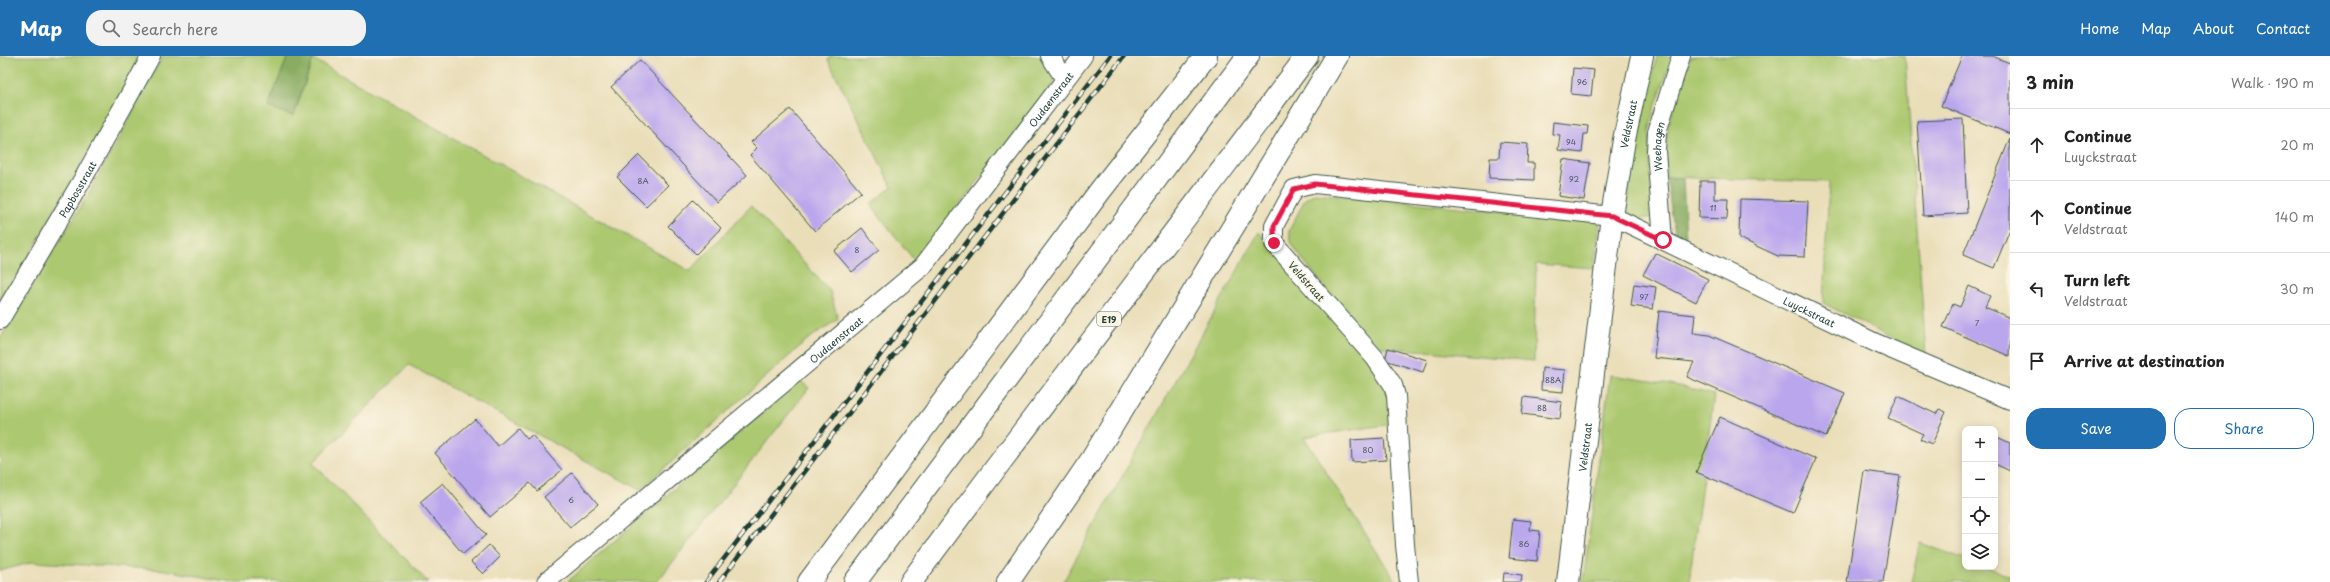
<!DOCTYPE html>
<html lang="en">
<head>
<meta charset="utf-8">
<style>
	:root { --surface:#fff; --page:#f2f2f2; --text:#222; --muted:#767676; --line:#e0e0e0; --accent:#1f6fb2 }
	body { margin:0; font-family:"Playpen Sans",sans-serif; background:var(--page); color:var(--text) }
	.controls { position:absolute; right:12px; bottom:12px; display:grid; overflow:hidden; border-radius:8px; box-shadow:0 2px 10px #0003 }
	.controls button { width:36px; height:36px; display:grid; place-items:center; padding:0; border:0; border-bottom:1px solid var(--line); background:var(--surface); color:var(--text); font:20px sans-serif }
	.stop { position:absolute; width:12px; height:12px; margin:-9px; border:3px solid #e11d48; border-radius:50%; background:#fff }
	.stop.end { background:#e11d48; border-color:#fff; box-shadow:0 1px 4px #0008 }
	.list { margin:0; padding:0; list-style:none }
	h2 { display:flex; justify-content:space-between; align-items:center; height:52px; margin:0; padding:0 16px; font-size:17px }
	h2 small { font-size:13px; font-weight:400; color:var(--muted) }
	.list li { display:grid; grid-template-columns:26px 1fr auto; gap:12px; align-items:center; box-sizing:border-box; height:72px; padding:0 16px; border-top:1px solid var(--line) }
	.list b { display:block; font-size:15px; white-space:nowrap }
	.list p { margin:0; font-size:13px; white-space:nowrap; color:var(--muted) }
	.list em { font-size:13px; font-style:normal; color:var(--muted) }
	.actions { display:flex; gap:8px; padding:12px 16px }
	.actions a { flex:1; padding:9px 0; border:1px solid var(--accent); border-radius:16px; text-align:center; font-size:14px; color:var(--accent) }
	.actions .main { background:var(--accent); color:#fff }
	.icon { flex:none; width:22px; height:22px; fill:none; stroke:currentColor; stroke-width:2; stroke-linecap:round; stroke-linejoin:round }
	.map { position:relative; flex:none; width:2010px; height:526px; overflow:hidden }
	header { display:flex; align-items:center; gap:24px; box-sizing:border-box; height:56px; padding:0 20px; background:var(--accent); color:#fff }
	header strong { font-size:19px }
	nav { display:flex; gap:22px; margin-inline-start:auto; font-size:14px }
	.search { width:280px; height:36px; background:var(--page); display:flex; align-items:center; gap:10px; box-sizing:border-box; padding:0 14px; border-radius:16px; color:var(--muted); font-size:15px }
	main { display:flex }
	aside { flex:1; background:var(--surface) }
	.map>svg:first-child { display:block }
	.green { fill:#acc86f; stroke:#668252 }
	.forest { fill:#89ac62; stroke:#54744b }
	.building { fill:#baa6ed }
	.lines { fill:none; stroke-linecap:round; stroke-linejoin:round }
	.street-casing { stroke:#3d5548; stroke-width:20 }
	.secondary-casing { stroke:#3d5548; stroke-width:24 }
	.highway-casing { stroke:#3d5548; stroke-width:24 }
	.street { stroke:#fff; stroke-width:18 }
	.secondary { stroke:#fff; stroke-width:22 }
	.highway { stroke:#fff; stroke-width:22 }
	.rail-casing { stroke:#1f3d34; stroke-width:4.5 }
	.rail { stroke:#fcf5e5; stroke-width:3; stroke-dasharray:9; stroke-linecap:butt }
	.route { stroke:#e11d48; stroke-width:5 }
	.labels { text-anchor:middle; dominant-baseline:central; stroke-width:3.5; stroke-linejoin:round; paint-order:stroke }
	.number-label { font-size:8px; fill:#465762 }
	.shield { fill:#fcf5e5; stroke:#617469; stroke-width:1 }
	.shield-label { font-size:9px; font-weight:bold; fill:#1f3d34 }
	.street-label { font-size:10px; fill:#1f3d34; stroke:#fcf5e5 }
</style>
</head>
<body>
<header>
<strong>Map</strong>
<div class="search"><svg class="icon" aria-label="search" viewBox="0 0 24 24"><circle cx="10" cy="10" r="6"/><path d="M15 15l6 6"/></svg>Search here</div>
<nav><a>Home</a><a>Map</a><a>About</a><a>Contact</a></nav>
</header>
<main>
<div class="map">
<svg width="2010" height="526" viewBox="0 0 2010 526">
	<rect width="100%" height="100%" fill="#fcf5e5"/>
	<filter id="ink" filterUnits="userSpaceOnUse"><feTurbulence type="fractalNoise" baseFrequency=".025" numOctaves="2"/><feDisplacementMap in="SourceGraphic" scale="8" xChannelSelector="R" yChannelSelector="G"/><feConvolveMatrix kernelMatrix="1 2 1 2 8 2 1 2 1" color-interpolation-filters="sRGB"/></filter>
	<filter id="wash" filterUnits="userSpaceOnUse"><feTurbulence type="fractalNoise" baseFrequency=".012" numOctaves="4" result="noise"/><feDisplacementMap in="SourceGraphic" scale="16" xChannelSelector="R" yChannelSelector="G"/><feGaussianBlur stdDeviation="0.9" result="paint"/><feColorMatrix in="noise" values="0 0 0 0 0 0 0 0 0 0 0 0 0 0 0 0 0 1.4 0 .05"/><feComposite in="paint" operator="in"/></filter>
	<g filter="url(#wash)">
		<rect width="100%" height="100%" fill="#eadeb9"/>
		<g class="green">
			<path d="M0,0h142l-142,251z"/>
			<path d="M163,0h125l-20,50 26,10 19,-57 377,212 61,-65 79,85 8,28 -31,21 -167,150 -231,-125 -96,98 115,119h-197l-65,-12 -133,-8 -33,9v-232l89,-146z"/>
			<path d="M831,0h212l12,21 -2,7 -135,175 -4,1 -44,-56 22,-17 -64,-127z"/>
			<path d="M1657,0h16l-20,57 -4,20 3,80 -3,5 -11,1 -11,-7v-10l19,-108z"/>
			<path d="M1691,0h214l21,300 -103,-53 6,-121 -163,-5 -1,-30 4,-25z"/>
			<path d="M1315,137l285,28 -6,47 -58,-4 -2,97 -162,-15 -80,-100 -3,-15 16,-32z"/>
			<path d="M1259,176l123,143 9,27 1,22 -88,13 92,145h-333z"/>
			<path d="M1610,319l61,9 43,11 -25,187h-106z"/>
			<path d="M800,324l9,8 -152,194h-90z"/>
			<path d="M1920,487l45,16v8h21l24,9v6h-99z"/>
		</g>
		<g class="forest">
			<path d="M288,0h26l-21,60 -25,-9z"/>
			<path d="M1666,122h17l3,63 -10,-2z"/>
		</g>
		<g id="blocks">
			<g class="building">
				<path d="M1962,0h30l18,7v71l-69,-28z"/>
				<path d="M640,4l107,115 -30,27 -106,-115z"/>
				<path d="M1573,12l21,2 -3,26 -20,-2z"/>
				<path d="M790,53l71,83 -46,39 -65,-76 7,-7 -6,-6z"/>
				<path d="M1963,63l4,94 -44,3 -6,-95z"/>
				<path d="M1553,66l35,4 -1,8h-3l-2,19 -24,-3 2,-15 -8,-1z"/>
				<path d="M2010,82v91l-16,39 -31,-13z"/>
				<path d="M1500,86l28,2 -1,19h7v17l-45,-2 1,-20h9z"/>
				<path d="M639,99l29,30 -22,21 -29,-29z"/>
				<path d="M1563,103l27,4 -6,37 -26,-4z"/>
				<path d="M1700,125h15v18h13l-1,20 -28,-1z"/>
				<path d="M1740,143l68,2 -3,56 -27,-1 -39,-18z"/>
				<path d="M693,144l28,28 -25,26 -28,-28z"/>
				<path d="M862,172l17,22 -27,22 -18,-21z"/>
				<path d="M1655,197l53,26 -12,23 -53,-27z"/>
				<path d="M1634,228l22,3 -3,22 -22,-3z"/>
				<path d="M1969,230l21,10 -5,11 25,11 -1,38 -66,-29 10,-23 7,3z"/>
				<path d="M1659,255l36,4 -2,18 16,2 136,58 -19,44 -139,-60 7,-15 -40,-4z"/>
				<path d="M1388,292l39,12 -4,12 -38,-12z"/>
				<path d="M1542,312l23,2 -2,22 -22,-2z"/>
				<path d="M1898,340l38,18 3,-5 7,3 -14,32 -12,-5 3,-5 -35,-16z"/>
				<path d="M1524,341l38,5 -2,17 -38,-5z"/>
				<path d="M1720,361l96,42 -23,54 -97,-41z"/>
				<path d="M475,363l23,27 20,-18 9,11 5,-4 30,35 -25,21 -7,-8 -40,34 -55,-64z"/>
				<path d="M1995,380l15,7v28l-15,-7z"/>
				<path d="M1384,382l2,22 -34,2 -1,-22z"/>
				<path d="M1864,415l36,5 -17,106h-36z"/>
				<path d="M572,417l26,31 -28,23 -26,-30z"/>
				<path d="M443,427l43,52 -23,19 -43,-52z"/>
				<path d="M1513,463l18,2 -1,9 10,1 -3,30 -28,-3z"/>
				<path d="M489,489l11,12 -17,17 -12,-12z"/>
				<path d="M1504,517l18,2 -1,7h-18z"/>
			</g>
		</g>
	</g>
	<g filter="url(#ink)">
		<use href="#blocks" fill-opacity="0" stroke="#3d5548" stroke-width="1"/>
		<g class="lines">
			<defs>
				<g id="street">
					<path d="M1050,0l15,23"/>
					<path id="s1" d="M1663,184l-7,-89 1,-19 24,-76"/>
					<path id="s2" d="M0,264l84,-143 67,-121"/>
					<path id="s3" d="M546,526l377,-316 160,-210"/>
					<path id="s4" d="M1409,526l-4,-37 -9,-149 -3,-11 -18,-27 -101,-115v-17l20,-37 21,-5 297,32 264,127 134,57"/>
				</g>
				<g id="secondary">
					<path id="s5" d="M1568,526l44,-366 12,-76 18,-84"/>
				</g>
				<g id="highway">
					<path d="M809,526l291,-391 106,-135"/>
					<path d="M855,526l393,-526"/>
					<path d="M911,526c130,-177 265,-350 396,-526"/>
					<path d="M1008,526l84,-123 245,-403"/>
				</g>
			</defs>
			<use href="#street" class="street-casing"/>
			<use href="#secondary" class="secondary-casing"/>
			<use href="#highway" class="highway-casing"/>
			<use href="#street" class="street"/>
			<use href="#secondary" class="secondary"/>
			<use href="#highway" class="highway"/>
			<defs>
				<g id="rail">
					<path d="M706,526l404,-526"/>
					<path d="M719,526l405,-526"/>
				</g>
			</defs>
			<use href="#rail" class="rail-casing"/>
			<use href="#rail" class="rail"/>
		</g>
	</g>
	<g class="lines" filter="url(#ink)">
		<path class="route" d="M1274,187v-17l20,-37 21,-5 297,32 51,24"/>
	</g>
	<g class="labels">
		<g class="number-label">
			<text x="1582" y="26">96</text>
			<text x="1571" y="86">94</text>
			<text x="1574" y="123">92</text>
			<text x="643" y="125">8A</text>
			<text x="1713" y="152">11</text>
			<text x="857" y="194">8</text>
			<text x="1644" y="241">97</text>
			<text x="1977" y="267">7</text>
			<text x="1553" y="324">88A</text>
			<text x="1542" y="352">88</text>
			<text x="1368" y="394">80</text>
			<text x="571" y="444">6</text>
			<text x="1524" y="488">86</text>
		</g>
		<rect class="shield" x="1097" y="256" width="24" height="14" rx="3"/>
		<g class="shield-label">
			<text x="1109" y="263">E19</text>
		</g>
		<g class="street-label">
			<text stroke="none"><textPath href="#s3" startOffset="702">Oudaenstraat</textPath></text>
			<text stroke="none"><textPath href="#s5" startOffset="462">Veldstraat</textPath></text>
			<text stroke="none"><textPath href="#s1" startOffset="94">Weehagen</textPath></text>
			<text stroke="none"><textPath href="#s2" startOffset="152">Papbosstraat</textPath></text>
			<text transform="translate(1307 225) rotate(49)">Veldstraat</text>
			<text stroke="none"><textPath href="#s4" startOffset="982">Luyckstraat</textPath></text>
			<text stroke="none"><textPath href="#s3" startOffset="378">Oudaenstraat</textPath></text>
			<text stroke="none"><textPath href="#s5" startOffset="136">Veldstraat</textPath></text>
		</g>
	</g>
</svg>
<div class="controls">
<button>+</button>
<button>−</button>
<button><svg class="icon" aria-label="locate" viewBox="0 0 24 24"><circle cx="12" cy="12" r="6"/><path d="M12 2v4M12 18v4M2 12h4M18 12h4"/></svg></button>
<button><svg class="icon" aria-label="layers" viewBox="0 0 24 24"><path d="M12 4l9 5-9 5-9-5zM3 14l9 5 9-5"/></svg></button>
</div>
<div class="stop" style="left:1663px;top:184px"></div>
<div class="stop end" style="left:1274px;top:187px"></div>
</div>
<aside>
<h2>3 min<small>Walk · 190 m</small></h2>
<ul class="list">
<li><svg class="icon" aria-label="ahead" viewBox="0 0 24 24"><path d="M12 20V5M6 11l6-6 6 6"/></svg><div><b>Continue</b><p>Luyckstraat</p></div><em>20 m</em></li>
<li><svg class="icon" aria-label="ahead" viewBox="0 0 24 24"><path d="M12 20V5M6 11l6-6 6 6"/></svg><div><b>Continue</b><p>Veldstraat</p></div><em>140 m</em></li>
<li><svg class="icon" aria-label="left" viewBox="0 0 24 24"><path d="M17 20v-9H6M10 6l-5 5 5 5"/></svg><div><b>Turn left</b><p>Veldstraat</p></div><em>30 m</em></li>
<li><svg class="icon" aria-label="arrive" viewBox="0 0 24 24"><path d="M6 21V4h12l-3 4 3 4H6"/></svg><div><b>Arrive at destination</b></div></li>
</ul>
<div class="actions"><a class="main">Save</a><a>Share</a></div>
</aside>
</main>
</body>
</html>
